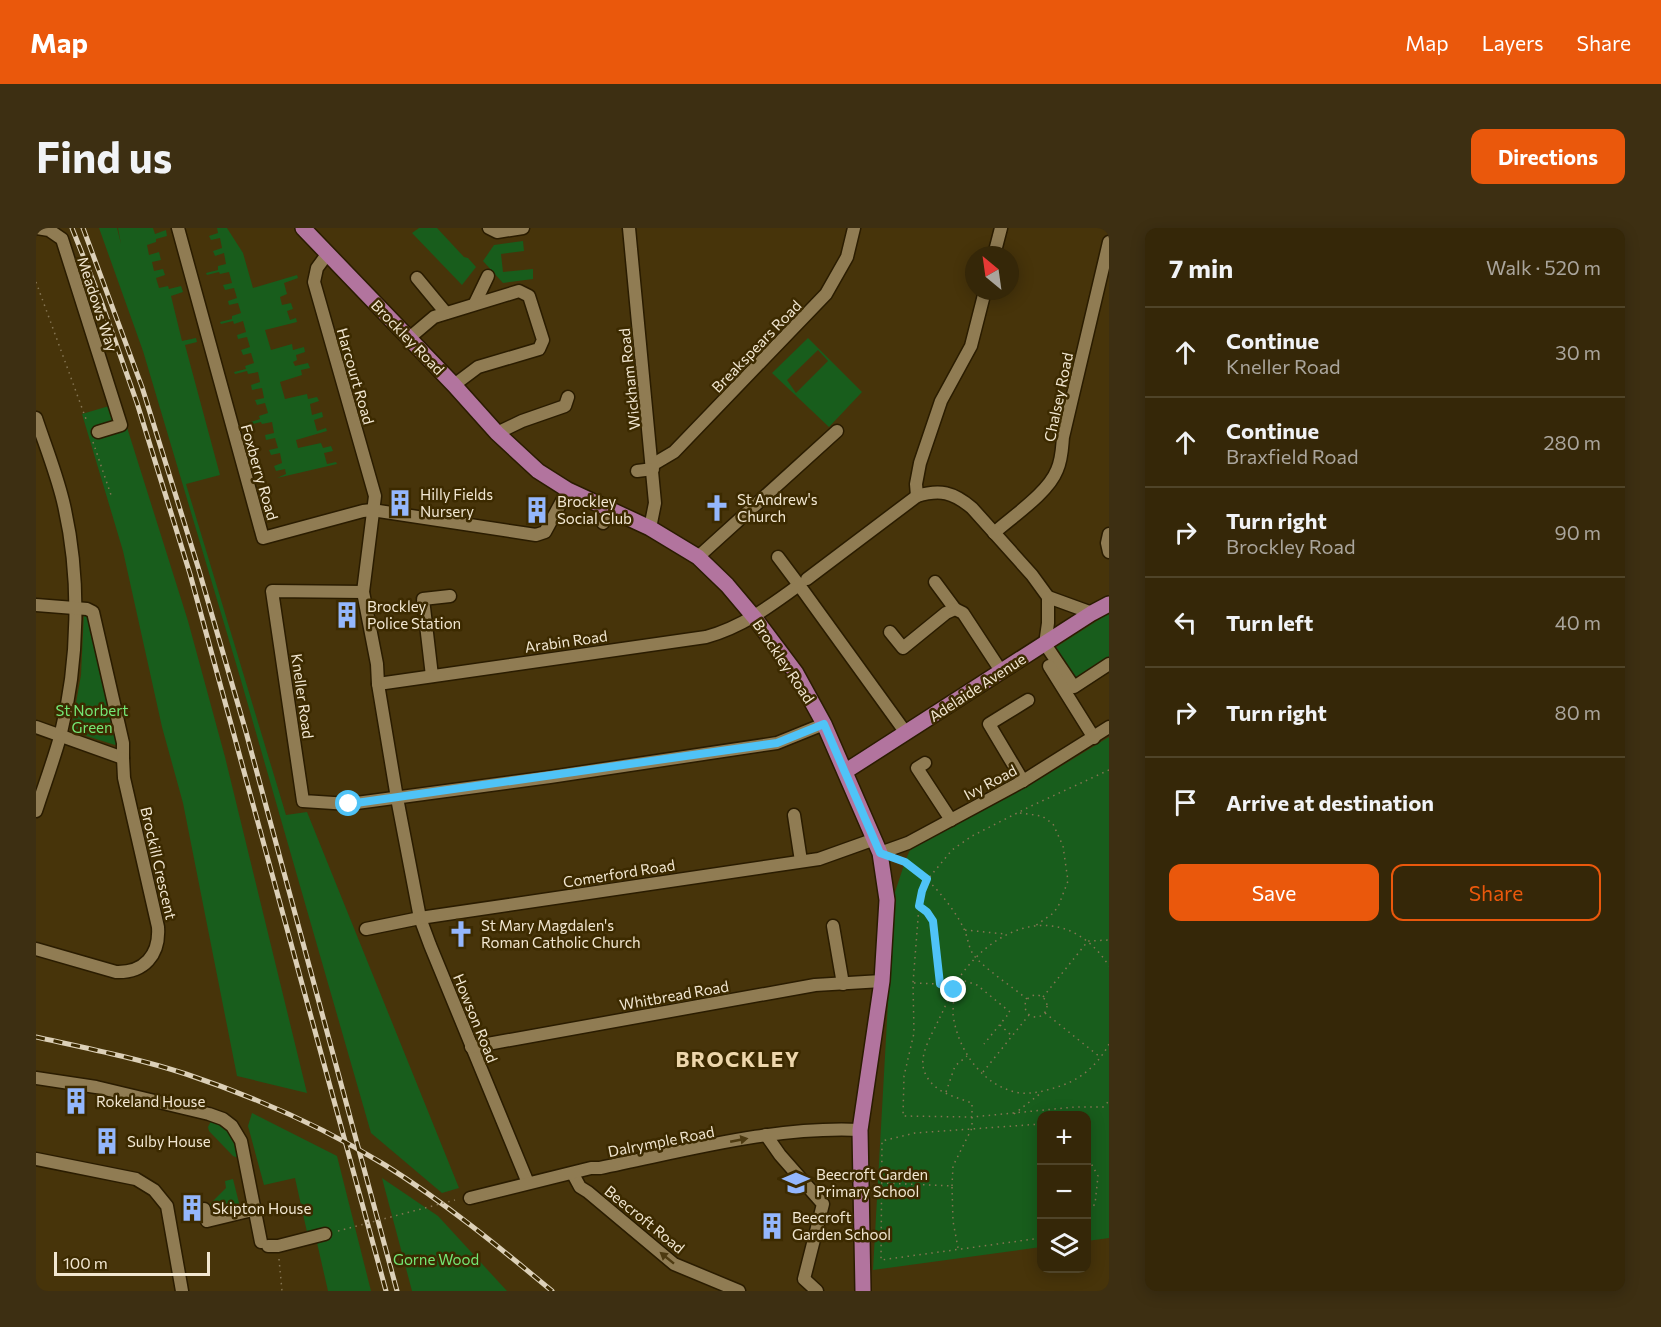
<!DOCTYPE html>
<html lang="en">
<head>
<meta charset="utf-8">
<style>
	:root { --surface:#352708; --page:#3d2f12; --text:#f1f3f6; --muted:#aaa59c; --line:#4f4429; --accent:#ea580c }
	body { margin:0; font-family:Commissioner,sans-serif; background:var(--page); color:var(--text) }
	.controls { position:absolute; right:18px; bottom:18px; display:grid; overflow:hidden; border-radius:12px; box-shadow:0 3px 15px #0003 }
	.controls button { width:54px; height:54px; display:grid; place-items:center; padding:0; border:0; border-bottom:2px solid var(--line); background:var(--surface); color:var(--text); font:30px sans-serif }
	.compass { position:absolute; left:929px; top:18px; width:54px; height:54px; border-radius:50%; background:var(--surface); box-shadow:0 3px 15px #0003; rotate:331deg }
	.scale { position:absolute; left:18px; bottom:15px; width:156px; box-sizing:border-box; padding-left:6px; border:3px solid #f2e7d1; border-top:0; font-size:16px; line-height:21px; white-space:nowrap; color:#f2e7d1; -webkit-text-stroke:4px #3c2a00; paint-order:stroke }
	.stop { position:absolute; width:18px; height:18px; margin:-14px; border:4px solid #4fc3f7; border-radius:50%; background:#fff }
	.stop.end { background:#4fc3f7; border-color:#fff; box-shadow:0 2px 6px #0008 }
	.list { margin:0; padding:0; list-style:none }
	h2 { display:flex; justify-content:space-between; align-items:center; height:78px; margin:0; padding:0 24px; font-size:26px }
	h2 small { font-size:20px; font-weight:400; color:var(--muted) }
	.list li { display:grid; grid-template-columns:39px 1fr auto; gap:18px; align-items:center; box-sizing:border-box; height:90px; padding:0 24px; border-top:2px solid var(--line) }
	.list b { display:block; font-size:22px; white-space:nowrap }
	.list p { margin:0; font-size:20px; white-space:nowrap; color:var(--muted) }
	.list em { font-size:20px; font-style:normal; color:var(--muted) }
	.actions { display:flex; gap:12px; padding:18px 24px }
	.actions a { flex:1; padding:14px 0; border:2px solid var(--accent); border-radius:12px; text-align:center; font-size:21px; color:var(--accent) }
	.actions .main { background:var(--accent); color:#fff }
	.icon { flex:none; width:33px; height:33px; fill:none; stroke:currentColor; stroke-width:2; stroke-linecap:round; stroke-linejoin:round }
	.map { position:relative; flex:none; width:1073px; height:1063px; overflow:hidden; border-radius:12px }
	header { display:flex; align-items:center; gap:36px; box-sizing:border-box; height:84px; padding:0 30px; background:var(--accent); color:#fff }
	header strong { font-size:28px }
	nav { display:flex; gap:33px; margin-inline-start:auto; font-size:21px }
	.intro { display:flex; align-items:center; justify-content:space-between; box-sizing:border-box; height:144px; padding:0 36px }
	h1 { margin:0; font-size:42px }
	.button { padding:15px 27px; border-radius:12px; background:var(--accent); color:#fff; font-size:21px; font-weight:700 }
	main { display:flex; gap:36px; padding:0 36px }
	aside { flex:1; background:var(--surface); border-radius:12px; box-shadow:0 3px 15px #0003 }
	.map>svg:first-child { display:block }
	.green { fill:#185d1c; fill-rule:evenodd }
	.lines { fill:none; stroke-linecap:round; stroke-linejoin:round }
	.minor-casing { stroke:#2a1c00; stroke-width:15 }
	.major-casing { stroke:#2a1c00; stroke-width:18 }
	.path { stroke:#857553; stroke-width:1.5; stroke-dasharray:1.5 4.5; stroke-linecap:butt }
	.minor { stroke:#907c53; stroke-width:12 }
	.major { stroke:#b2749e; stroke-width:15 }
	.rail-casing { stroke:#dcd0b8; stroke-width:5 }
	.rail { stroke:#3c2a00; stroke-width:3; stroke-dasharray:9; stroke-linecap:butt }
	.path-bridge { stroke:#857553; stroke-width:1.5; stroke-dasharray:1.5 4.5; stroke-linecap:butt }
	.oneway { fill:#4d3a11 }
	.route { stroke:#4fc3f7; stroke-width:8 }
	.labels { text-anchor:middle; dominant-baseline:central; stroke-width:5; stroke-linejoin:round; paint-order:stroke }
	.street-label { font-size:15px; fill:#f2e7d1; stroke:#3c2a00 }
	.poi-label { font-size:15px; fill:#f2e7d1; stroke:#3c2a00; text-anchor:start }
	.park-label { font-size:15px; fill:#74e875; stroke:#3c2a00 }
	.district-label { font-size:21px; font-weight:bold; letter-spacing:1.5px; fill:#edd6ab; stroke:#3c2a00 }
</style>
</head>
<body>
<header>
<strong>Map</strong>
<nav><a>Map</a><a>Layers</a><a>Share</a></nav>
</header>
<div class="intro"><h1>Find us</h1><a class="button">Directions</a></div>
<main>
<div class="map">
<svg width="1073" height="1063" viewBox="0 0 1073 1063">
	<rect width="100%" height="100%" fill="#47340a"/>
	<g class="green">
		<path d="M63,0h18l4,16 -3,-16h35l2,6 11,-4 1,6 -11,3v3l-9,3 2,10 10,-3 2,8 -9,2 2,9 9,-2 2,6 -9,3 3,10 9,-2 1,3 12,-3 2,6 -12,4 11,45 14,-3 1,4 -12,3 35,130 -34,9 100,331 21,-3 152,376 -17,5 -71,-60 -131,-456 -97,-326z"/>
		<path d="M181,0h10l16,25 10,35 44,-13 1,3 -14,5 3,11 -7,3 2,8 9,-2 2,6 -6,2 3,9 6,-2 1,4 -32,8 6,20 21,-6 1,6 11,-3 1,5 -9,3 1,5 -4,2 2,4 13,-3 2,5 -9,2 1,5 -22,7 5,17 22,-5 1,5 9,-2 2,4 -9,3 2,11 10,-3 1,5 -9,3 3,11 9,-3 1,3 -31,9 2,8 23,-5 2,5 8,-2 2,5 -9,2 3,11 9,-2 1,2 -60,14 9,-4 -1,-5 -9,2 -2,-5 8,-3 -2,-10 -9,2 -2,-5 9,-2 -3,-10 -9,2 -1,-5 9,-2 -2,-11 -10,2 -1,-2 -12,3 -1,-2 12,-4 -1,-3 9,-3 -3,-10 -8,2 -2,-5 9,-2 -2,-10 -10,2 -1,-5 9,-3 -2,-10 -10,2 -1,-3 -12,3 -1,-2 12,-3 -1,-3 9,-3 -3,-10 -8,2 -2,-5 9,-3 -3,-10 -9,2 -1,-4 9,-3 -3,-11 -9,3 -1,-3 -12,3 -1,-2 12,-3v-3l9,-3 -3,-10 -9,2 -1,-4 9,-3 -3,-10 -9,2 -2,-5 9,-2 -3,-11 -9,2 -1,-2 -12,3 -1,-2 12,-3v-4l8,-2 -2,-11 -9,3 -2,-5 9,-3 -2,-10 -9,2 -2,-4 9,-3z"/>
		<path d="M383,0h18l27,29 4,1 8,9 -14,18 -50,-52z"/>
		<path d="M487,13l1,10 -23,3 2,18 30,-3v10l-30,4 -20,-22 11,-16z"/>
		<path d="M772,110l54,54 -33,35 -57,-54zM782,122l10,11 -32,32 -9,-13z"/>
		<path d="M73,178l16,15 63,200 37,136 82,336 -70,-17 -54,-273 -21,-76 -39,-176 -41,-137z"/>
		<path d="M48,384h3l3,9 27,122 -2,2 -44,-14 10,-56z"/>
		<path d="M1073,385v51l-35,23 -24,-36z"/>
		<path d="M1073,509v501l-22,3 -1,-125h-45v131l-168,23 21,-375 11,-33 4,-10 5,-6 116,-61z"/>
		<path d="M216,885l85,43 34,135h-43l-13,-57 -8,-2 -12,-54 -31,7 -16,-59z"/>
		<path d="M175,893c19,6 23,17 27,37l-5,-2 -24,-25 -1,-4z"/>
		<path d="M346,950l56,38 69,75h-95z"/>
		<path d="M197,951l7,28 -30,9 -2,-10 18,-18 -1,-7z"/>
	</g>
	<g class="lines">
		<defs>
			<g id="minor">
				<path d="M0,0l13,2 13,9 59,186 -23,7"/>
				<path d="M142,0l85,310 100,-27 9,-1 164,25 9,-3 23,-42"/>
				<path d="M453,0l8,4 26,-4"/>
				<path d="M593,0l26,275 -5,25"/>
				<path d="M292,25l-11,15 -3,14 61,214 -12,96 14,72 1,20 19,114 23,120 10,27 98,238"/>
				<path d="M958,27l7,-27"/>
				<path d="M381,50l29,35"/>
				<path d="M439,75l13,-27"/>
				<path d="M372,111l26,-22 85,-26 10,5 14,44 -4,9 -61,18 -24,18"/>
				<path d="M0,190c9,27 20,54 27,83 18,75 16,161 -3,236 -7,25 -16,49 -24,74"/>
				<path d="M461,205l25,-12 43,-15 3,-9"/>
				<path d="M616,237l22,-13 152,-158 21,-37 7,-29"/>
				<path d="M601,243l16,-2"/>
				<path d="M881,268l-1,-12 4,-21 21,-62 30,-55 14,-55"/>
				<path d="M567,295l6,-15"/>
				<path d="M958,305c19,-17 54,-40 63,-63 5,-11 5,-22 6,-33l46,-195"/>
				<path d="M1073,306l-2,9 2,9"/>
				<path d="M662,329l139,-126"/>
				<path d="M742,329l21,28"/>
				<path d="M771,351l110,-83c23,-7 36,-4 55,12l60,67 16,22v26l-3,21 29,43 35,-23"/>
				<path d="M899,354l20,27"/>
				<path d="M327,364l-91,-1 31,210 46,3 201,-27 227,-34 47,-19"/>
				<path d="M1012,369l44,16"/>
				<path d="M0,377l51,4 6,3 30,131v15l-87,-31"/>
				<path d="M854,404l13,16 43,-35 9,-4 8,4 38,58"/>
				<path d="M1013,438l45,72"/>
				<path d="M396,448l-9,-77 27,-3"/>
				<path d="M342,456l328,-47c36,-10 63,-30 93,-52l107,148"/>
				<path d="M889,535l-8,5 34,52"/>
				<path d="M987,553l-34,-57 39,-24"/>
				<path d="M758,587l7,46"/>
				<path d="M844,625l28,-10 115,-62 86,-54"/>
				<path d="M797,698l10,58"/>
				<path d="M330,701l54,-11 399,-59 56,-20"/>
				<path d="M0,721l80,23c28,1 44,-17 42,-45l-34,-149 -1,-20"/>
				<path d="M435,819l344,-62 67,-4"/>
				<path d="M0,850l60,9 113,27 14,5 9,7 9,15 20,101"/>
				<path d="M730,907l14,20 43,49 -19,75 13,12"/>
				<path d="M0,931l100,20 18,11 13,16 15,85"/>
				<path d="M537,946l7,13 8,5 86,72 65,27"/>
				<path d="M434,970l121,-30h9c85,-17 173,-42 260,-38"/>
				<path d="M168,981l3,12 49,-12"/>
				<path d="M232,1018h10l47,-12"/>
			</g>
			<g id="major">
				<path d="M267,0l151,157 43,48 41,38 30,19 82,38 48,29 29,28 27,32 42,56 28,51 56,129 7,47 -5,81 -22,149 3,161"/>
				<path d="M810,543l246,-158 17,-9"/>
			</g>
		</defs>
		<use href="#minor" class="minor-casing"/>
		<use href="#major" class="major-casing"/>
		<g class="path">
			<path d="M0,54l50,137"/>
			<path d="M57,214l18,53"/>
			<path d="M1073,542l-80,37 -57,29 -20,14 -24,29 -6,12 -3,15 -6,77 1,50 -10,43 -1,40 69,1 103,-10h28l6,-6"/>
			<path d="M984,585l22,3 11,8 10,22 5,35 -10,26 -6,7 -17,12"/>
			<path d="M863,632c23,8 55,47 65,69 5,11 4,21 13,30 14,14 34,27 50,40"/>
			<path d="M884,679l7,5 6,9 7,63"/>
			<path d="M929,702l40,4"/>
			<path d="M923,751l18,6 33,27 -26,32"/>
			<path d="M878,755l26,1 13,5"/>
			<path d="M918,762c0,8 -1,16 -1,24 4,35 30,74 68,79 12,1 24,-2 36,-6 22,-6 41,-22 52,-43"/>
			<circle cx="1000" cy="778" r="11"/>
			<path d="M1007,769l45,-56 21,-1"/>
			<path d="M1009,785l55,44"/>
			<path d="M964,797l12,11"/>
			<path d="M947,844l46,-57"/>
			<path d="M910,864l9,-26 12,-10"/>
			<path d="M978,886l27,-21"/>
			<path d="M1005,896l-126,9 -33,8 -1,119 160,-22"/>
			<path d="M1050,926l12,22 -3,28 -9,10"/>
			<path d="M845,955l71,3 1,35 5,27"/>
			<path d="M916,958l1,-20 19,-38v-25c-17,-6 -38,-11 -46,-28 -10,-17 6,-40 13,-56 7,-13 12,-29 20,-41 39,-57 108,-77 150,-12"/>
			<path d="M243,1031l3,32"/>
		</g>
		<use href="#minor" class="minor"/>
		<use href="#major" class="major"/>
		<defs>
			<g id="rail">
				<path d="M36,0l29,73 36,102 53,171 196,717"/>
				<path d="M47,0l59,159 56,180 48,165 151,559"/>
				<path d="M0,809c50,11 101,21 150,37 69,23 137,53 199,91 59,37 113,81 167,126"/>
			</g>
		</defs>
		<use href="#rail" class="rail-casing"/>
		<use href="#rail" class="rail"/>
		<path class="path-bridge" d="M302,1003l117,-31"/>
	</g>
	<defs><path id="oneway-solid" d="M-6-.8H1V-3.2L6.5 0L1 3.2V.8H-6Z" transform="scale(1.5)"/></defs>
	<g class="oneway">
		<use href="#oneway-solid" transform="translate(703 912) rotate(-11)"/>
		<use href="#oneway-solid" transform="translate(631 1030) rotate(-141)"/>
	</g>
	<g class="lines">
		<path class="route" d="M313,576l428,-61 47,-19 56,129 25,9 22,17 -5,12 -3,15 8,6 6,9 7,63 14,6"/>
	</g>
	<defs>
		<symbol id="building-bare" viewBox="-9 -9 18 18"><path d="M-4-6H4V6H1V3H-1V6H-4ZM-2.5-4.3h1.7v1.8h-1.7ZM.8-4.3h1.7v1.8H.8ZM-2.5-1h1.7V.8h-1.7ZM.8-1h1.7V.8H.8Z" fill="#94b7fd" stroke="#3c2a00" stroke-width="2.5" paint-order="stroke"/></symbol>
		<symbol id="church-bare" viewBox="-9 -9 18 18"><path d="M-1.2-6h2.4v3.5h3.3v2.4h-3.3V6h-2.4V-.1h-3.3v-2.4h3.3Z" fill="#94b7fd" stroke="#3c2a00" stroke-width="2.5" paint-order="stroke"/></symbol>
		<symbol id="school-bare" viewBox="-9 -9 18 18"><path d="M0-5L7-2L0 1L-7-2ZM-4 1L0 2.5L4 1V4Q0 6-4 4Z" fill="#94b7fd" stroke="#3c2a00" stroke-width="2.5" paint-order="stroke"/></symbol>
	</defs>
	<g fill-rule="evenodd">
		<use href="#building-bare" x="345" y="256" width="38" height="38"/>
		<use href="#church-bare" x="662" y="261" width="38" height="38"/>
		<use href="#building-bare" x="482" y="263" width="38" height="38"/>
		<use href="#building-bare" x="292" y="368" width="38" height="38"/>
		<use href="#church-bare" x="406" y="687" width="38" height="38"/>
		<use href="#building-bare" x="21" y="854" width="38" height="38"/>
		<use href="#building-bare" x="52" y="894" width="38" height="38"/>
		<use href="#school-bare" x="741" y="936" width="38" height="38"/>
		<use href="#building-bare" x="137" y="961" width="38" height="38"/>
		<use href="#building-bare" x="717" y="979" width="38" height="38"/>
	</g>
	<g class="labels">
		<g class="street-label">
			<text transform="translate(62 76) rotate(72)">Meadows Way</text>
			<text transform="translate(372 109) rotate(46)">Brockley Road</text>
			<text transform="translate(720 118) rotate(-46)">Breakspears Road</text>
			<text transform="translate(320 148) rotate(74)">Harcourt Road</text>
			<text transform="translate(593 151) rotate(-96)">Wickham Road</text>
			<text transform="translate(1022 169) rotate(-78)">Chalsey Road</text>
			<text transform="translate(224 244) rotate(74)">Foxberry Road</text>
			<text transform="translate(530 413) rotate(-8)">Arabin Road</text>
			<text transform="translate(748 433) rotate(56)">Brockley Road</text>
			<text transform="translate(941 459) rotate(-33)">Adelaide Avenue</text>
			<text transform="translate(267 468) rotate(82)">Kneller Road</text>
			<text transform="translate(954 554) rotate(-28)">Ivy Road</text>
			<text transform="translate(123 635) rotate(77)">Brockill Crescent</text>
			<text transform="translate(583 645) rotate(-9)">Comerford Road</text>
			<text transform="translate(638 767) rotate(-10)">Whitbread Road</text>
			<text transform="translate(440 790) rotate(68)">Howson Road</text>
			<text transform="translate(625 913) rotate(-11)">Dalrymple Road</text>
			<text transform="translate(609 991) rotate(39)">Beecroft Road</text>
		</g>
		<g class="poi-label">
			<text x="384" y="266">Hilly Fields<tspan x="384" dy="17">Nursery</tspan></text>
			<text x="701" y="271">St Andrew's<tspan x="701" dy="17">Church</tspan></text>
			<text x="521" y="273">Brockley<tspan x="521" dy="17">Social Club</tspan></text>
			<text x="331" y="378">Brockley<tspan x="331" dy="17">Police Station</tspan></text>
			<text x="445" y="697">St Mary Magdalen's<tspan x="445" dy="17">Roman Catholic Church</tspan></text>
			<text x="60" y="873">Rokeland House</text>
			<text x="91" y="913">Sulby House</text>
			<text x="780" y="946">Beecroft Garden<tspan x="780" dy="17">Primary School</tspan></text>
			<text x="176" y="980">Skipton House</text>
			<text x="756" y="989">Beecroft<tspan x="756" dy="17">Garden School</tspan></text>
		</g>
		<g class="park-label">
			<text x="56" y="482">St Norbert<tspan x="56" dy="17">Green</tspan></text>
			<text x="400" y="1031">Gorne Wood</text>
		</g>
		<g class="district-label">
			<text x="702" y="830">BROCKLEY</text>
		</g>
	</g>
</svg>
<div class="controls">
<button>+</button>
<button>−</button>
<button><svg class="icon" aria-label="layers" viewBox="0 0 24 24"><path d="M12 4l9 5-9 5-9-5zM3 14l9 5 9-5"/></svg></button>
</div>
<svg class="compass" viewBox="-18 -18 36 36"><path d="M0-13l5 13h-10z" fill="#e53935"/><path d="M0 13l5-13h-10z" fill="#aaa59c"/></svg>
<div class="scale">100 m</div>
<div class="stop" style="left:313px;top:576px"></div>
<div class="stop end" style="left:918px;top:762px"></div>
</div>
<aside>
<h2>7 min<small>Walk · 520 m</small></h2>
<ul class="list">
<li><svg class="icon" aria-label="ahead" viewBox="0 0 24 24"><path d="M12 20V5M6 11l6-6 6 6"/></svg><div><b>Continue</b><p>Kneller Road</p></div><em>30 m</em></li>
<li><svg class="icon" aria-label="ahead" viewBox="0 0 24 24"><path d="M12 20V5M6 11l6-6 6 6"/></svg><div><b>Continue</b><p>Braxfield Road</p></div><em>280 m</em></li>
<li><svg class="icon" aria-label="right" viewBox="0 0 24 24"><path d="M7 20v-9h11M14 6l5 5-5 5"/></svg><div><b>Turn right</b><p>Brockley Road</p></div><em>90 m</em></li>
<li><svg class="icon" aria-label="left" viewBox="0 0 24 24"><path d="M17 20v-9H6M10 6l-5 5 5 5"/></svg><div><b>Turn left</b></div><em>40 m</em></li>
<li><svg class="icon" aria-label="right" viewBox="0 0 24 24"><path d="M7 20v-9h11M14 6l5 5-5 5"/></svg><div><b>Turn right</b></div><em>80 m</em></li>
<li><svg class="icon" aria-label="arrive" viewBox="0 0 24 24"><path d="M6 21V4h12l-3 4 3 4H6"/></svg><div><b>Arrive at destination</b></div></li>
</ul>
<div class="actions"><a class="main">Save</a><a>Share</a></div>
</aside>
</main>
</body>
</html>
